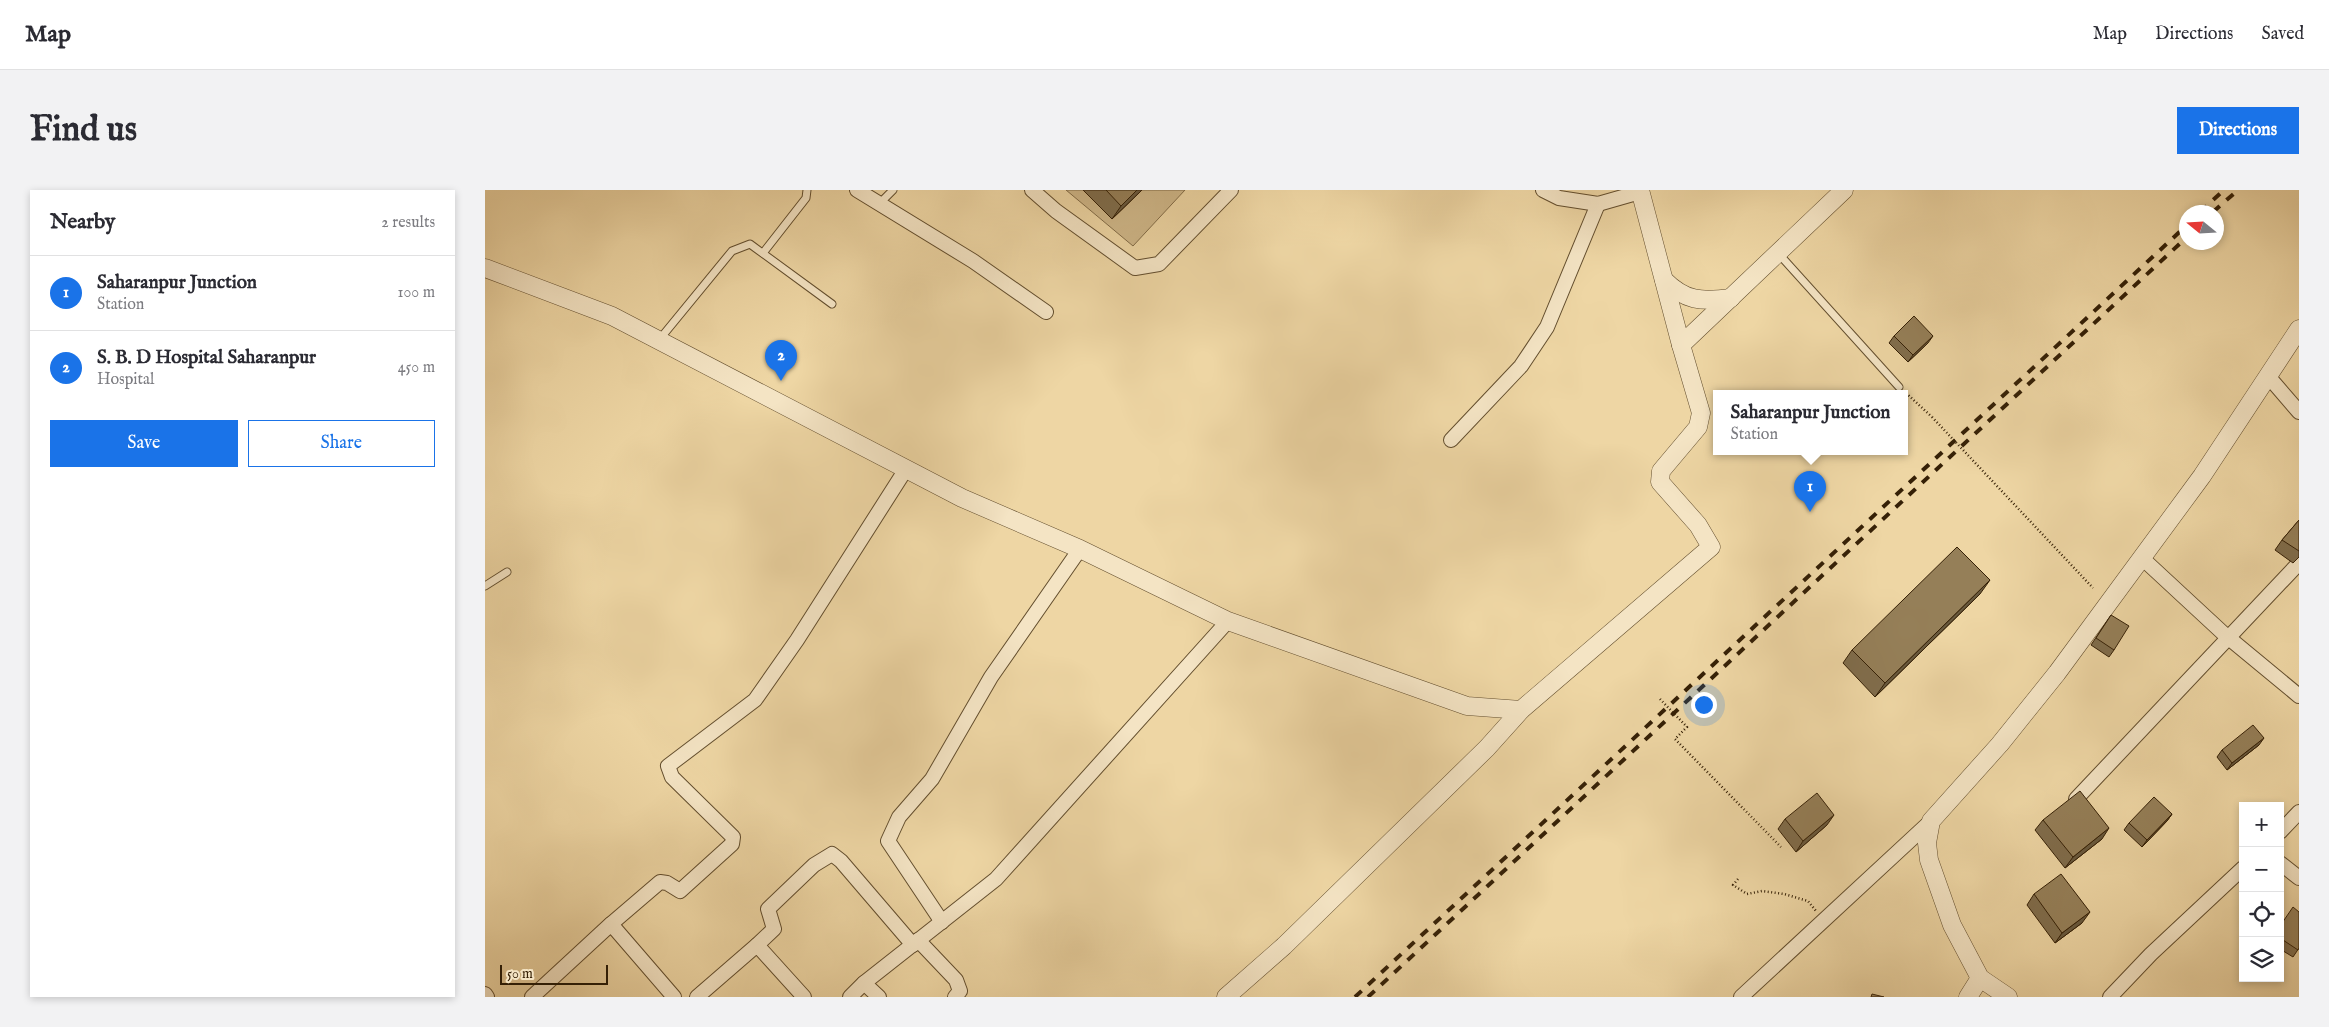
<!DOCTYPE html>
<html lang="en">
<head>
<meta charset="utf-8">
<style>
	:root { --surface:#fff; --page:#f2f2f3; --text:#2b2b33; --muted:#7c7c81; --line:#e1e1e2; --accent:#1a73e8 }
	body { margin:0; font-family:"IM FELL English",serif; background:var(--page); color:var(--text) }
	.controls { position:absolute; right:15px; bottom:15px; display:grid; overflow:hidden; border-radius:0px; box-shadow:0 2px 8px #0003 }
	.controls button { width:45px; height:45px; display:grid; place-items:center; padding:0; border:0; border-bottom:1px solid var(--line); background:var(--surface); color:var(--text); font:25px sans-serif }
	.compass { position:absolute; left:1694px; top:15px; width:45px; height:45px; border-radius:50%; background:var(--surface); box-shadow:0 2px 8px #0003; rotate:288deg }
	.scale { position:absolute; left:15px; bottom:12px; width:108px; box-sizing:border-box; padding-left:5px; border:2px solid #352006; border-top:0; font-size:14px; line-height:18px; white-space:nowrap; color:#352006; -webkit-text-stroke:4px #f4e4c4; paint-order:stroke }
	.you { position:absolute; left:1218px; top:514px; width:18px; height:18px; margin:-12px; border:4px solid #fff; border-radius:50%; background:#1a73e8; box-shadow:0 0 0 8px #1a73e833 }
	.badge { display:grid; place-items:center; width:32px; height:32px; border-radius:50%; background:var(--accent); color:#fff; font-size:16px; font-weight:700 }
	.pin { position:absolute; translate:-50% -41px; filter:drop-shadow(0 1px 2px #0008) }
	.pin::after { content:''; position:absolute; top:26px; width:18px; height:15px; background:inherit; clip-path:polygon(0 0,100% 0,50% 100%) }
	.popup { position:absolute; left:1228px; top:200px; width:195px; height:65px; box-sizing:border-box; display:grid; place-content:center; border-radius:0px; background:var(--surface); filter:drop-shadow(0 1px 4px #0005); font-size:16px; white-space:nowrap; color:var(--muted) }
	.popup b { font-size:19px; color:var(--text) }
	.popup::after { content:''; position:absolute; left:50%; top:100%; margin-left:-10px; border:10px solid transparent; border-top-color:var(--surface) }
	.list { margin:0; padding:0; list-style:none }
	h2 { display:flex; justify-content:space-between; align-items:center; height:65px; margin:0; padding:0 20px; font-size:21px }
	h2 small { font-size:16px; font-weight:400; color:var(--muted) }
	.list li { display:grid; grid-template-columns:32px 1fr auto; gap:15px; align-items:center; box-sizing:border-box; height:75px; padding:0 20px; border-top:1px solid var(--line) }
	.list b { display:block; font-size:19px; white-space:nowrap }
	.list p { margin:0; font-size:16px; white-space:nowrap; color:var(--muted) }
	.list em { font-size:16px; font-style:normal; color:var(--muted) }
	.actions { display:flex; gap:10px; padding:15px 20px }
	.actions a { flex:1; padding:11px 0; border:1px solid var(--accent); border-radius:0px; text-align:center; font-size:18px; color:var(--accent) }
	.actions .main { background:var(--accent); color:#fff }
	.icon { flex:none; width:28px; height:28px; fill:none; stroke:currentColor; stroke-width:2; stroke-linecap:round; stroke-linejoin:round }
	.map { position:relative; flex:none; width:1814px; height:807px; overflow:hidden; border-radius:0px }
	header { display:flex; align-items:center; gap:30px; box-sizing:border-box; height:70px; padding:0 25px; background:var(--surface); border-bottom:1px solid var(--line) }
	header strong { font-size:24px }
	nav { display:flex; gap:28px; margin-inline-start:auto; font-size:18px }
	.intro { display:flex; align-items:center; justify-content:space-between; box-sizing:border-box; height:120px; padding:0 30px }
	h1 { margin:0; font-size:35px }
	.button { padding:12px 22px; border-radius:0px; background:var(--accent); color:#fff; font-size:18px; font-weight:700 }
	main { display:flex; gap:30px; padding:0 30px }
	aside { flex:1; background:var(--surface); border-radius:0px; box-shadow:0 2px 8px #0003 }
	.map>svg:first-child { display:block }
	.garden { fill:#cfb789; stroke:#826c48 }
	.lines { fill:none; stroke-linecap:round; stroke-linejoin:round }
	.service-casing { stroke:#634e2e; stroke-width:9 }
	.minor-casing { stroke:#634e2e; stroke-width:16 }
	.tertiary-casing { stroke:#634e2e; stroke-width:19 }
	.path { stroke:#352006; stroke-width:2.5; stroke-dasharray:1 2.5; stroke-linecap:butt }
	.service { stroke:#f4e4c4; stroke-width:7 }
	.minor { stroke:#f4e4c4; stroke-width:14 }
	.tertiary { stroke:#f4e4c4; stroke-width:18 }
	.rail { stroke:#352006; stroke-width:4; stroke-dasharray:9 9; stroke-linecap:butt }
	.path-bridge { stroke:#352006; stroke-width:2.5; stroke-dasharray:1 2.5; stroke-linecap:butt }
	.wall { fill:#806d4c; stroke:#352006 }
	.shaded-wall { fill:#68593e; stroke:#352006 }
	.building { fill:#957f58; stroke:#352006 }
</style>
</head>
<body>
<header>
<strong>Map</strong>
<nav><a>Map</a><a>Directions</a><a>Saved</a></nav>
</header>
<div class="intro"><h1>Find us</h1><a class="button">Directions</a></div>
<main>
<aside>
<h2>Nearby<small>2 results</small></h2>
<ul class="list">
<li><span class="badge">1</span><div><b>Saharanpur Junction</b><p>Station</p></div><em>100 m</em></li>
<li><span class="badge">2</span><div><b>S. B. D Hospital Saharanpur</b><p>Hospital</p></div><em>450 m</em></li>
</ul>
<div class="actions"><a class="main">Save</a><a>Share</a></div>
</aside>
<div class="map">
<svg width="1814" height="807" viewBox="0 0 1814 807">
	<rect width="100%" height="100%" fill="#eed6a4"/>
	<filter id="stains"><feTurbulence type="fractalNoise" baseFrequency=".004" numOctaves="4"/><feColorMatrix values="0 0 0 0 .2 0 0 0 0 .09 0 0 0 0 .02 0 0 0 .5 -.17"/></filter>
	<radialGradient id="worn" r=".72"><stop offset=".6" stop-color="#630" stop-opacity="0"/><stop offset="1" stop-color="#630" stop-opacity=".3"/></radialGradient>
	<path class="garden" d="M581,0h119l-52,56z"/>
	<g class="lines">
		<defs>
			<g id="service">
				<path d="M394,14l14,-14"/>
				<path d="M278,63l43,-55 1,-8"/>
				<path d="M1293,63l121,134"/>
				<path d="M174,150l73,-89 18,-7 82,60"/>
				<path d="M0,396l22,-14"/>
			</g>
			<g id="minor">
				<path d="M372,0l116,71 73,51"/>
				<path d="M547,0l24,21 79,57 24,-4 72,-74"/>
				<path d="M1058,0l16,8 39,6 42,-12"/>
				<path d="M1783,186l31,36"/>
				<path d="M966,250l70,-74 26,-39 51,-123"/>
				<path d="M1657,368l82,76 75,62"/>
				<path d="M1591,609l223,-236"/>
				<path d="M1795,642l19,-20"/>
				<path d="M1795,673l19,15"/>
				<path d="M457,732l-54,-81 11,-24 33,-38 59,-102 89,-128"/>
				<path d="M126,734l49,-42 7,1 13,8 52,-47 1,-7 -61,-60 -4,-11 87,-66 42,-60 109,-171"/>
				<path d="M433,750l38,40 4,11 -5,6"/>
				<path d="M272,755l17,-16 -6,-20 46,-44 18,-11 9,7 72,84"/>
				<path d="M379,793l15,14"/>
				<path d="M0,804l2,3"/>
				<path d="M47,807l79,-73 63,73"/>
				<path d="M212,807l60,-52 47,52"/>
				<path d="M365,807l14,-14 132,-104 232,-258"/>
				<path d="M1256,807l190,-176"/>
				<path d="M1625,807l41,-43 92,-86"/>
			</g>
			<g id="tertiary">
				<path d="M1155,0l41,155 163,-155"/>
				<path d="M0,78l127,48 350,182 118,51 148,72 239,85 54,4 190,-163 -13,-22 -38,-43 1,-11 37,-44 3,-14 -20,-68"/>
				<path d="M1179,90c21,21 37,22 67,18"/>
				<path d="M741,807l58,-51 203,-198 34,-38"/>
				<path d="M1483,807l12,-19"/>
				<path d="M1523,807l-28,-19 -28,-53 -23,-65 -2,-17 4,-22 69,-77 57,-71 145,-197 97,-147"/>
			</g>
		</defs>
		<use href="#service" class="service-casing"/>
		<use href="#minor" class="minor-casing"/>
		<use href="#tertiary" class="tertiary-casing"/>
		<g class="path">
			<path d="M1421,203l26,24"/>
			<path d="M1253,689l-5,6 14,9 15,-3 22,3 24,7 8,10"/>
		</g>
		<use href="#service" class="service"/>
		<use href="#minor" class="minor"/>
		<use href="#tertiary" class="tertiary"/>
		<g class="rail">
			<path d="M1715,22l24,-22"/>
			<path d="M1728,22l25,-22"/>
			<path d="M870,807l832,-772"/>
			<path d="M883,807l819,-760"/>
		</g>
		<g class="path-bridge">
			<path d="M1447,227l161,171"/>
			<path d="M1175,509l27,28 -12,12 106,108"/>
		</g>
	</g>
	<g class="wall">
		<path d="M598,0h59l-30,29z"/>
		<path d="M1409,146l34,7 -20,19 -19,-19z"/>
		<path d="M1814,330v37l-6,6 -18,-13 7,-10z"/>
		<path d="M1495,404l-105,103 -32,-34 9,-13z"/>
		<path d="M1626,425l3,35 -5,7 -18,-12z"/>
		<path d="M1774,555l-32,25 -10,-13 5,-7z"/>
		<path d="M1687,624l-5,7 -25,26 -18,-17 5,-7z"/>
		<path d="M1300,629l42,6 -31,27 -18,-23z"/>
		<path d="M1558,630l59,19 -37,29 -30,-38z"/>
		<path d="M1549,704l48,29 -27,20 -28,-38z"/>
		<path d="M1795,735l19,23 -6,9 -13,-8z"/>
	</g>
	<g class="shaded-wall">
		<path d="M652,0h5l-30,29 9,-13z"/>
		<path d="M1448,146l-5,7 -20,19 5,-7z"/>
		<path d="M1505,390l-10,14 -105,103 10,-14z"/>
		<path d="M1779,548l-5,7 -32,25 5,-7z"/>
		<path d="M1687,624l-5,7 -25,26 5,-7z"/>
		<path d="M1349,625l-7,10 -31,27 7,-11z"/>
		<path d="M1624,638l-7,11 -37,29 8,-11z"/>
		<path d="M1605,722l-8,11 -27,20 7,-10z"/>
	</g>
	<g class="building">
		<path d="M621,0h31l-16,16z"/>
		<path d="M1429,126l19,20 -20,19 -19,-19z"/>
		<path d="M1814,330v31l-17,-11z"/>
		<path d="M1472,357l33,33 -105,103 -33,-33z"/>
		<path d="M1626,425l18,11 -15,24 -18,-12z"/>
		<path d="M1768,535l11,13 -32,25 -10,-13z"/>
		<path d="M1595,601l29,37 -36,29 -30,-37z"/>
		<path d="M1332,603l17,22 -31,26 -18,-22z"/>
		<path d="M1669,607l18,17 -25,26 -18,-17z"/>
		<path d="M1576,684l29,38 -28,21 -28,-39z"/>
		<path d="M1808,717l6,5v36l-1,2 -18,-12v-12z"/>
		<path d="M1387,804l12,3h-13z"/>
	</g>
	<rect width="100%" height="100%" filter="url(#stains)"/>
	<rect width="100%" height="100%" fill="url(#worn)"/>
</svg>
<div class="controls">
<button>+</button>
<button>−</button>
<button><svg class="icon" aria-label="locate" viewBox="0 0 24 24"><circle cx="12" cy="12" r="6"/><path d="M12 2v4M12 18v4M2 12h4M18 12h4"/></svg></button>
<button><svg class="icon" aria-label="layers" viewBox="0 0 24 24"><path d="M12 4l9 5-9 5-9-5zM3 14l9 5 9-5"/></svg></button>
</div>
<svg class="compass" viewBox="-18 -18 36 36"><path d="M0-13l5 13h-10z" fill="#e53935"/><path d="M0 13l5-13h-10z" fill="#7c7c81"/></svg>
<div class="scale">50 m</div>
<div class="you"></div>
<div class="pin badge" style="left:1325px;top:322px">1</div>
<div class="popup"><b>Saharanpur Junction</b>Station</div>
<div class="pin badge" style="left:296px;top:191px">2</div>
</div>
</main>
</body>
</html>
